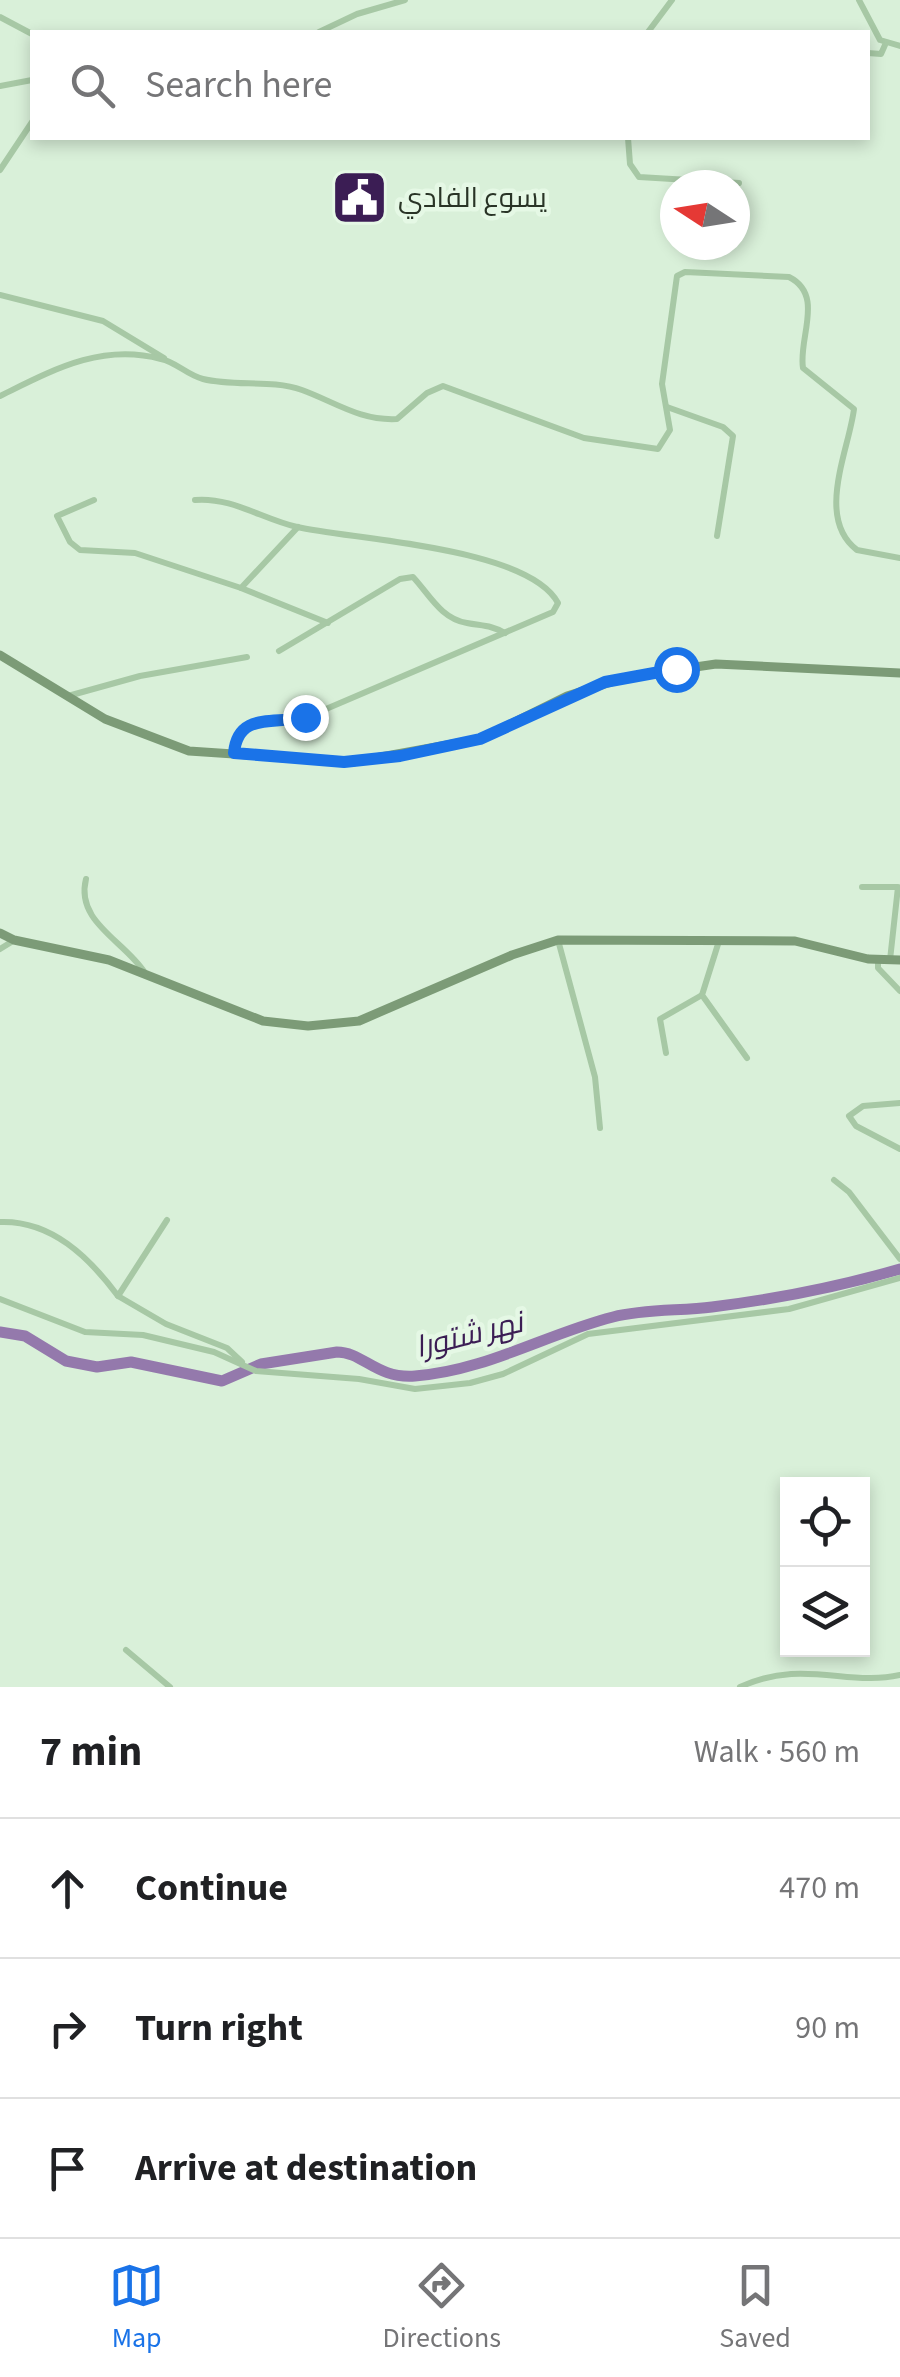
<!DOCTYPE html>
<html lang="en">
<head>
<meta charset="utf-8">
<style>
	:root { --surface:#fff; --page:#f6f6f6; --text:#202124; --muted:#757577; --line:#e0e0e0; --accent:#1a73e8 }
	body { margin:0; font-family:"Source Sans 3",Cairo,sans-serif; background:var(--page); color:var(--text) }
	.controls { position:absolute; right:30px; bottom:30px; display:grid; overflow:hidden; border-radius:0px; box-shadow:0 5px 15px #0003 }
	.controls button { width:90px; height:90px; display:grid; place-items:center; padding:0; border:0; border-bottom:2px solid var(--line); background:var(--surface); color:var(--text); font:50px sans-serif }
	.compass { position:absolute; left:660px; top:170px; width:90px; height:90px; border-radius:50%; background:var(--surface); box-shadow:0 5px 15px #0003; rotate:282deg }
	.stop { position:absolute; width:30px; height:30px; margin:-22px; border:8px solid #1a73e8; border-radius:50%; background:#fff }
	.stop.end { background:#1a73e8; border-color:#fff; box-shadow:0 2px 10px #0008 }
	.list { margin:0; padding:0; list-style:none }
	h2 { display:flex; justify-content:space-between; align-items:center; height:130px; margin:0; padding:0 40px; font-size:42px }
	h2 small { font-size:32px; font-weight:400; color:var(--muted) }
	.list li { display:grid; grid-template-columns:65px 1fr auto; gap:30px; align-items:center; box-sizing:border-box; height:140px; padding:0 40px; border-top:2px solid var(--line) }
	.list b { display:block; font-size:38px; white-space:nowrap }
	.list em { font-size:32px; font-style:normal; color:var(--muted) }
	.icon { flex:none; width:55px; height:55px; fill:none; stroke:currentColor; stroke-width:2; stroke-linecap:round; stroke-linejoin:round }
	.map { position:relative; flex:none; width:900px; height:1687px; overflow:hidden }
	.search { position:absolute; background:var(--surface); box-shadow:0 5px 15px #0003; left:30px; right:30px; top:30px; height:110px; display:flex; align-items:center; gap:25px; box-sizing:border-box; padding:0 35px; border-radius:0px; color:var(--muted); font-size:38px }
	.sheet { height:550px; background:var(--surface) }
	nav { display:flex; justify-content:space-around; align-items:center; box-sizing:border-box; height:140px; border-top:2px solid var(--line); background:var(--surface); font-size:28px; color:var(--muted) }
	nav a { display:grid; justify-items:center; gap:5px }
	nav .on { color:var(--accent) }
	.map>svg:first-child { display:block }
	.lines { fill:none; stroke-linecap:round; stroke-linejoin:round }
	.river { stroke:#9479ac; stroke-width:11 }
	.street { stroke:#a7c8a5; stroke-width:6 }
	.secondary { stroke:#7c9b77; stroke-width:9 }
	.route { stroke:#1a73e8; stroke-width:12 }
	.labels { text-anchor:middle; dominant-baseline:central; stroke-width:9; stroke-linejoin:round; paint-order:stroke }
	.poi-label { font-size:28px; fill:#293426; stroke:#e5f8e5; text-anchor:start }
	.water-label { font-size:30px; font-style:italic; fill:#3b1d54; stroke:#e5f8e5 }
</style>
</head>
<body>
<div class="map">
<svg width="900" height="1687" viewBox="0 0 900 1687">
	<rect width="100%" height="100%" fill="#d9f0d9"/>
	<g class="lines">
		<path class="river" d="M0,1332l25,4 41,25 31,6 34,-5 91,19 39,-17 76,-12c26,0 39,27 78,24 70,-5 131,-42 198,-59 31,-8 67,-6 99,-10 65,-8 126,-20 188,-38"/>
		<g class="street">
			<path d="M859,0l21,40 20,6"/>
			<path d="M0,17l32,17"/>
			<path d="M319,32l38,-18 48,-14"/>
			<path d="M648,32l24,-32"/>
			<path d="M868,53l13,1 4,-9"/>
			<path d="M0,86l32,-6"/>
			<path d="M628,138l2,26 9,13 100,6"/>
			<path d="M0,170l32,-48"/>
			<path d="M0,295l103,26 61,37"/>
			<path d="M0,396c53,-26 101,-53 161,-37 15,3 26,16 42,20 32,8 68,0 99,11 33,12 58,31 95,29l30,-26 16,-7 141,52 74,11 12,-19 -8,-46 15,-108 8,-4 104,5c36,18 9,61 14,91l51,41c-5,41 -39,109 3,141l43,8"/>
			<path d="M667,407l56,20 10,9 -16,100"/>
			<path d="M94,500l-37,16 13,26 10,8 55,3 106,35 57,-61"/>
			<path d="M195,500c37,-3 67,19 102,27 58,13 231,20 261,76l-5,9 -227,97c-10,4 -20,8 -31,10 -28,6 -57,-5 -62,34"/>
			<path d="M241,588l87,35"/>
			<path d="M279,651l121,-72 13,-2c16,17 28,42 54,46 15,3 24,2 38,10"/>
			<path d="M68,696l72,-20 107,-19"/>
			<path d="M86,879c-11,43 39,62 59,94"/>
			<path d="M862,887h36l-8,73"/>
			<path d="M558,940l37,137 5,51"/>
			<path d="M719,941l-17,54 45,63"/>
			<path d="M0,949l13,-8"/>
			<path d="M878,960v8l22,23"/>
			<path d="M666,1053l-6,-34 42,-24"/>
			<path d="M900,1103l-37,3 -14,10 7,10 44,23"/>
			<path d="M834,1180l15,12 51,67"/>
			<path d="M0,1222c51,-2 89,35 118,74l49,-76"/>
			<path d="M118,1296l48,28 61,24 15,14"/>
			<path d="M0,1299l85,33 58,3 71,17 42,19 103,8 56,10 55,-6 33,-9 85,-40 201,-25 111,-31"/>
			<path d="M126,1650l44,37"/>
			<path d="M740,1687c62,-29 108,0 160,-12"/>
		</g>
		<g class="secondary">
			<path d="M0,655l105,64 84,32 164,11 127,-23 87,-43 60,-19 89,-13 184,9"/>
			<path d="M0,933l14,7 95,20 154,61 45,5 51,-5 153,-66 46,-15 237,1 73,18 32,1"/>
		</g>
	</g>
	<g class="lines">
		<path class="route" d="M305,717c-30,8 -67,-6 -71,36l110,9 56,-6 80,-17 125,-57 71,-13"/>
	</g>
	<defs>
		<symbol id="civic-square" viewBox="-11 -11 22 22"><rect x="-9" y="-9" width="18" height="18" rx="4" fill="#3b1d54" stroke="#e5f8e5"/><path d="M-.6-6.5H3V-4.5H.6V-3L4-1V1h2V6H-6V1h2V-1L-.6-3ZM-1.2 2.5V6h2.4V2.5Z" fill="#fff"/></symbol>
	</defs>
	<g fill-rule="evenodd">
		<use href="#civic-square" x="328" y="166" width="63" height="63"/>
	</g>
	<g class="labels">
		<g class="poi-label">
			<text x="398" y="198">يسوع الفادي</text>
		</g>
		<g class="water-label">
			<text transform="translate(469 1335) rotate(-14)">نهر شتورا</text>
		</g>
	</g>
</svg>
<div class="controls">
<button><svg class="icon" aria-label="locate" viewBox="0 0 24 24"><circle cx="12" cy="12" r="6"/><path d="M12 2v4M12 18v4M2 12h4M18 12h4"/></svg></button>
<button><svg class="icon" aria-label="layers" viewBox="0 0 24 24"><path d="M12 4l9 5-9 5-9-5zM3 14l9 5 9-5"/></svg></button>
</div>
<svg class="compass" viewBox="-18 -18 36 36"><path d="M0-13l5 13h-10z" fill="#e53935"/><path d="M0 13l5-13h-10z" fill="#757577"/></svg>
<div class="stop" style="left:676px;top:669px"></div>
<div class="stop end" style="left:305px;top:717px"></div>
<div class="search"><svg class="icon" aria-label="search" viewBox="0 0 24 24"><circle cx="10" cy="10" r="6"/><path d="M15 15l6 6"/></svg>Search here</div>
</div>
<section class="sheet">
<h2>7 min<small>Walk · 560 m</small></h2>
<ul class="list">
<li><svg class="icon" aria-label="ahead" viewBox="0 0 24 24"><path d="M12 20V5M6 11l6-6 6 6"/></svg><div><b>Continue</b></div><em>470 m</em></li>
<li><svg class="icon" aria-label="right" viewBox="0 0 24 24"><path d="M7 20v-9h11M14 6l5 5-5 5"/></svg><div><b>Turn right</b></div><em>90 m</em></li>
<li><svg class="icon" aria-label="arrive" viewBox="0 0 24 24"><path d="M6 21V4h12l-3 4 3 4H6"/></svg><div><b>Arrive at destination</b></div></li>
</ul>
</section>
<nav>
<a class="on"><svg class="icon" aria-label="map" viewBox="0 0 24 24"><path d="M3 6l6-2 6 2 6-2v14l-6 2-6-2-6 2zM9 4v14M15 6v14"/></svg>Map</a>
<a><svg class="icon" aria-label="directions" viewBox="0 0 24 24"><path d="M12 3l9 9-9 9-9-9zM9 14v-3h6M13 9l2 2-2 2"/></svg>Directions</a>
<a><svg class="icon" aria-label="saved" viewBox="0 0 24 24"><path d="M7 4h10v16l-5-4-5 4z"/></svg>Saved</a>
</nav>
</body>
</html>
